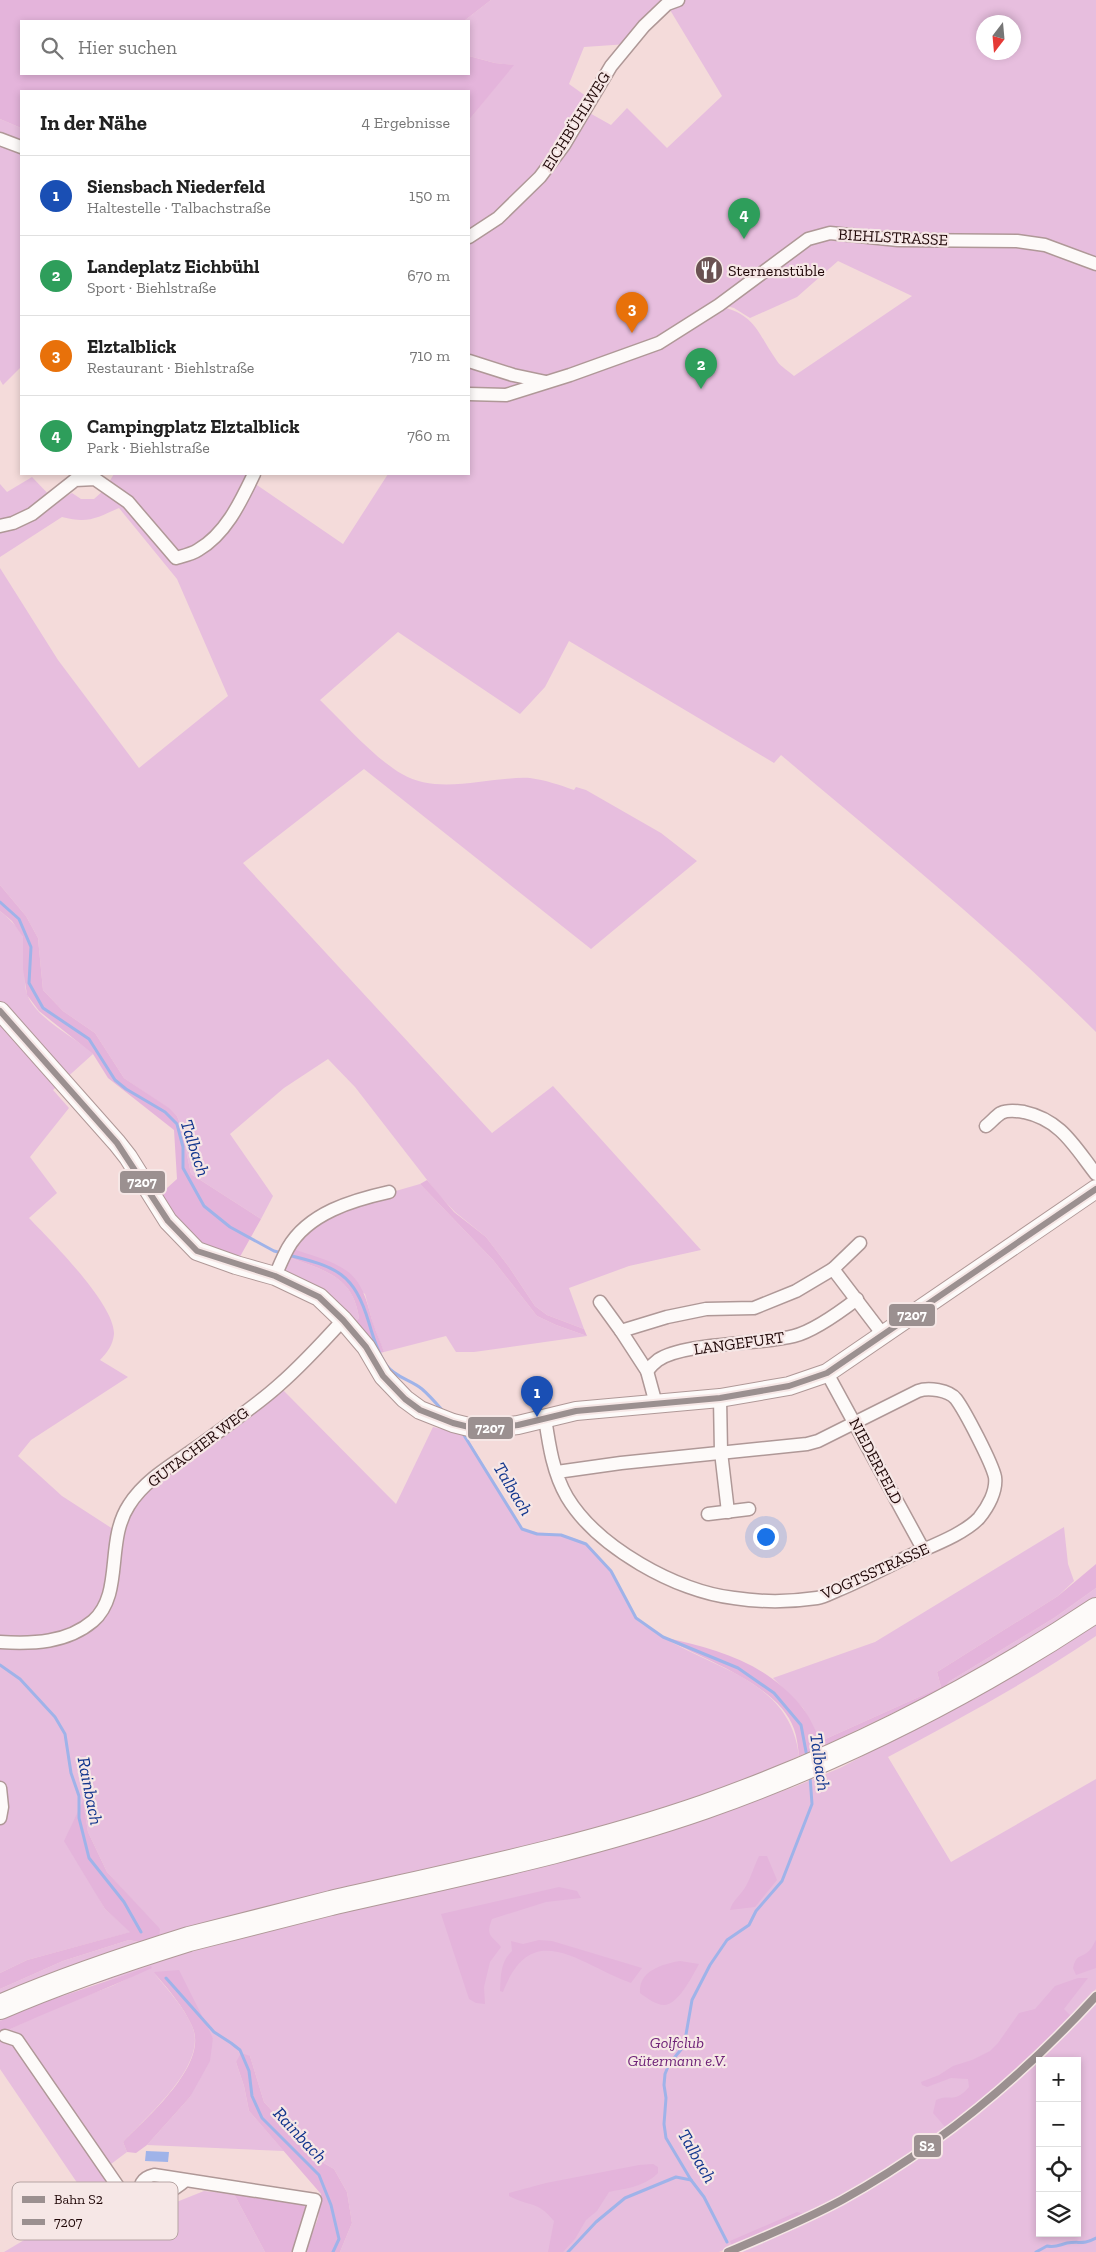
<!DOCTYPE html>
<html lang="de">
<head>
<meta charset="utf-8">
<style>
	:root { --surface:#fff; --page:#f2f2f2; --text:#222; --muted:#767676; --line:#e0e0e0; --accent:#6a5252 }
	body { margin:0; font-family:"Zilla Slab",serif; background:var(--page); color:var(--text) }
	.controls { position:absolute; right:15px; bottom:15px; display:grid; overflow:hidden; border-radius:0px; box-shadow:0 2px 8px #0003 }
	.controls button { width:45px; height:45px; display:grid; place-items:center; padding:0; border:0; border-bottom:1px solid var(--line); background:var(--surface); color:var(--text); font:25px sans-serif }
	.compass { position:absolute; left:976px; top:15px; width:45px; height:45px; border-radius:50%; background:var(--surface); box-shadow:0 2px 8px #0003; rotate:196deg }
	.you { position:absolute; left:765px; top:1536px; width:18px; height:18px; margin:-12px; border:4px solid #fff; border-radius:50%; background:#1a73e8; box-shadow:0 0 0 8px #1a73e833 }
	.badge { display:grid; place-items:center; width:32px; height:32px; border-radius:50%; background:var(--accent); color:#fff; font-size:16px; font-weight:700 }
	.pin { position:absolute; translate:-50% -41px; filter:drop-shadow(0 1px 2px #0008) }
	.pin::after { content:''; position:absolute; top:26px; width:18px; height:15px; background:inherit; clip-path:polygon(0 0,100% 0,50% 100%) }
	.list { margin:0; padding:0; list-style:none }
	h2 { display:flex; justify-content:space-between; align-items:center; height:65px; margin:0; padding:0 20px; font-size:21px }
	h2 small { font-size:16px; font-weight:400; color:var(--muted) }
	.list li { display:grid; grid-template-columns:32px 1fr auto; gap:15px; align-items:center; box-sizing:border-box; height:80px; padding:0 20px; border-top:1px solid var(--line) }
	.list b { display:block; font-size:19px; white-space:nowrap }
	.list p { margin:0; font-size:16px; white-space:nowrap; color:var(--muted) }
	.list em { font-size:16px; font-style:normal; color:var(--muted) }
	.icon { flex:none; width:28px; height:28px; fill:none; stroke:currentColor; stroke-width:2; stroke-linecap:round; stroke-linejoin:round }
	.map { position:relative; flex:none; width:1096px; height:2252px; overflow:hidden }
	.search { position:absolute; background:var(--surface); box-shadow:0 2px 8px #0003; left:20px; top:20px; width:450px; height:55px; display:flex; align-items:center; gap:12px; box-sizing:border-box; padding:0 18px; border-radius:0px; color:var(--muted); font-size:19px }
	.panel { position:absolute; background:var(--surface); box-shadow:0 2px 8px #0003; left:20px; top:90px; width:450px; height:385px; border-radius:0px }
	.map>svg:first-child { display:block }
	.built { fill:#f7d1ce }
	.green { fill:#e7bede; fill-rule:evenodd }
	.forest { fill:#e4b4db }
	.water { fill:#9fb3e9 }
	.lines { fill:none; stroke-linecap:round; stroke-linejoin:round }
	.stream { stroke:#9fb3e9; stroke-width:3 }
	.street-casing { stroke:#af9897; stroke-width:15 }
	.secondary-casing { stroke:#af9897; stroke-width:20 }
	.highway-casing { stroke:#af9897; stroke-width:26 }
	.street { stroke:#fdfaf9; stroke-width:12 }
	.secondary { stroke:#fdfaf9; stroke-width:18 }
	.highway { stroke:#fdfaf9; stroke-width:24 }
	.bus-1-casing { stroke:#f6e7e6; stroke-width:10 }
	.bus-1 { stroke:#9b9090; stroke-width:6 }
	.rail-1-casing { stroke:#f6e7e6; stroke-width:11 }
	.rail-1 { stroke:#9b9090; stroke-width:8 }
	.labels { text-anchor:middle; dominant-baseline:central; stroke-width:4.5; stroke-linejoin:round; paint-order:stroke }
	.street-label { font-size:16px; fill:#200808; stroke:#f6e7e6 }
	.poi-label { font-size:16px; fill:#200808; stroke:#f6e7e6; text-anchor:start }
	.park-label { font-size:16px; font-style:italic; fill:#6e2277; stroke:#f6e7e6 }
	.water-label { font-size:18px; font-style:italic; fill:#11358d; stroke:#f6e7e6 }
	.key { fill:#f6e7e6; stroke:#b6a4a3; stroke-width:1 }
	.key-label { font-size:14px; fill:#200808 }
	.line-badge { stroke:#f6e7e6; stroke-width:2 }
	.badge-label { font-size:14px; text-anchor:middle; font-weight:bold; fill:#fff }
</style>
</head>
<body>
<div class="map">
<svg width="1096" height="2252" viewBox="0 0 1096 2252">
	<rect width="100%" height="100%" fill="#f4dbda"/>
	<g class="built">
		<path d="M1096,1989v14l-6,7 -6,-7z"/>
		<path d="M1072,2017l7,6 -31,31 -57,49 -76,56 -53,33 -39,22 -89,38h-15l100,-45 74,-43 41,-27 58,-44 50,-45z"/>
	</g>
	<g class="green">
		<path d="M491,0h605v259l-51,-19 -28,-4h-119l-68,-6 -13,3 3,5 78,5 120,3 26,3 52,20v763c-99,-99 -209,-187 -315,-277l-7,8 -205,-122 -24,46 -25,27 -122,-82 -78,68c24,23 54,58 82,74 37,22 88,2 128,4 15,2 30,7 44,12l2,-3 10,3 75,43 36,28 -106,88 -227,-180 -121,94 249,270 61,-47 148,164 -72,16 -60,22 15,41 -37,-14 -12,-9 -26,-39 -23,-30 -31,-25 -17,-18 -83,-107 -27,-28 -44,29 -54,46 43,62 -12,23 -70,-45 -10,-48 -4,-10 -9,-8 -44,-30 -29,-45 -32,-22 -20,-21 -5,-52 -12,-22 -26,-31v-317l58,92 81,108 89,-72 -51,-117 -58,-71c-23,10 -31,16 -57,9l-62,40v-73l7,8 25,-15 24,25 16,-9 9,6h13l10,-9 10,-16h144l-4,9 89,61 45,-70h81v-112l43,14 34,8 113,-40 60,-38c38,9 38,27 58,55 4,6 12,10 17,15l118,-80 -74,-35 -41,36 -47,21 -16,-10 -15,-4 -61,37 -89,32 -24,7 -32,-7 -44,-14v-239l44,-55 -18,-2 -26,-7v-35h-5zM667,5l55,91 -55,52 -40,-40 -16,17 -25,-14 4,-12 -21,-15 15,-37 44,-3zM984,22h30v30h-30z"/>
		<path d="M0,119l21,9v239l-18,18 -3,-5z"/>
		<path d="M0,911c8,7 19,16 23,26 7,15 -2,40 4,57 9,25 47,42 66,60l-40,36 16,18 -39,49 27,36 -28,25c20,21 86,86 85,116 -1,11 -7,19 -14,26l28,17 -97,63 -13,16 44,40 54,35c37,-60 110,-101 167,-141l113,114 37,-77 32,7 57,95c19,6 49,3 65,16 14,12 27,29 35,45 4,9 7,20 13,28 6,7 18,12 25,17 54,35 130,44 139,121l-38,18 -94,35 -87,26 -421,101 -13,-21 -39,-43 -19,-40 -5,-30 4,75 18,32 26,23 -104,28 -27,13z"/>
		<path d="M420,1184l73,76 44,56 19,9 31,11 -113,16h-18l-10,-16 -62,16 -11,-28 -8,-30 -72,-45 15,-19 46,-27z"/>
		<path d="M289,1257c36,14 64,19 70,61l-4,4 -27,-29 -45,-21z"/>
		<path d="M1064,1527l4,37 6,17 -16,15 -121,76 4,15 -120,54 -18,-33 -30,-30 102,-36z"/>
		<path d="M1096,1588v11l-91,58 -61,34 -112,56 -2,-4 113,-53 7,-9 104,-63z"/>
		<path d="M1096,1625v11c-66,45 -137,83 -208,121l63,105 145,-83v210l-38,43 -41,39 -51,43 -32,23 -77,50 -38,20 -100,45h-379l12,-29 -5,-31 -13,-23 -19,-11 -51,-56 -14,-46 -14,6 8,24 5,25 35,40 -137,-6 43,-48 23,-59 -59,-65c13,16 30,34 38,53 17,38 -45,90 -69,116l4,10 -16,12 25,50 38,-11 30,-12 30,3 31,58h-261l27,-16 51,-46 -82,-121v-35l52,-25 60,-23 40,-19 -64,19 -88,35v-2l85,-36 89,-27 506,-129 114,-40 46,-19 137,-72z"/>
		<path d="M129,1940l9,2 -69,25 -69,30v-8l63,-28z"/>
		<path d="M1096,2003v249h-362c30,-13 62,-24 91,-40 78,-41 148,-93 215,-151v172h37v-172h-37z"/>
	</g>
	<g class="forest">
		<path d="M0,0h491l-27,21h-443v53h448v-18l26,7 19,2 -45,55v-29h-448v37l-21,-9z"/>
		<path d="M0,885l26,31 12,22 5,52 20,21 32,22 29,45 45,30 8,8 4,10 10,48 70,45 -24,43 -34,-13 -46,-52 20,-18 -3,-49 -66,-52 -15,-24 -54,-43 -12,-16 -4,-26v-32l-11,-16 -12,-10z"/>
		<path d="M427,1180l27,32 32,25 23,30 26,39 12,9 37,14 3,7 -31,-11 -19,-9 -44,-56 -73,-76z"/>
		<path d="M293,1249c17,6 39,11 54,22 17,13 20,32 26,52 3,10 8,19 11,29l-8,2 -21,-32 4,-4c-6,-42 -34,-47 -70,-61z"/>
		<path d="M1096,1564v24l-42,30 -104,63 -7,8 -113,54 -31,13c-1,-9 -2,-19 -5,-27 -15,-45 -93,-70 -131,-92 54,12 102,25 139,70 8,10 13,23 19,34l120,-54 -4,-15 121,-76z"/>
		<path d="M83,1801l5,31 19,40 53,57 -1,7 -20,6 -10,-2 -66,21 -63,28v-16l27,-13 103,-28 -25,-23 -41,-68z"/>
		<path d="M759,1856h8l10,24 -22,27 -25,3c2,-9 11,-15 16,-24 5,-9 8,-20 13,-30z"/>
		<path d="M559,1887l18,4 4,7 -35,4 -54,17c-7,18 0,16 9,28l-11,15 -6,25 1,17 -9,-1 -7,-4 -28,-85z"/>
		<path d="M539,1940l13,1 90,27 -11,15c-51,-18 -99,-67 -128,9l-3,-1c1,-15 0,-29 12,-40l-1,-10 12,3z"/>
		<path d="M1096,1940v28l-20,7 -3,-7c4,-15 7,-9 16,-17 3,-3 5,-8 7,-11z"/>
		<path d="M680,1961l19,3c-6,11 -21,41 -35,41 -8,0 -17,-7 -24,-12 -2,-22 22,-29 40,-32z"/>
		<path d="M151,1966l1,2c-50,23 -102,42 -152,66v-13l33,-15z"/>
		<path d="M179,1970l34,68 -3,23 -20,36 -43,48 -11,8 -9,-1 -4,-10c24,-25 87,-78 69,-116 -8,-19 -25,-38 -38,-54z"/>
		<path d="M1078,1978h10l-24,31 8,8 -55,54 -71,57 -13,-15 3,-13c15,-7 17,5 33,-13l-1,-8 -17,-1 -24,9 -5,-2 -1,-3 18,-7 14,-9 19,-6 18,-9 8,-8 21,-30 16,-4 20,-23z"/>
		<path d="M241,2053l9,3 14,46 51,56 19,11 13,23 5,31 -12,29h-35l13,-34 3,-24 -72,-83 -5,-25 -8,-24z"/>
		<path d="M653,2164l5,3v6c-14,14 -31,15 -49,19l-12,19 -11,9 -11,19 -12,13h-15l6,-31c-17,-21 -25,-14 -45,-25v-3l37,-10 93,-18z"/>
		<path d="M234,2194l75,9 -14,49h-30z"/>
		<path d="M797,2212l7,2 -72,32 -2,-5z"/>
	</g>
	<path class="water" d="M146,2151l23,1 -1,10 -23,-1z"/>
	<g class="lines">
		<g class="stream">
			<path d="M0,902l19,17 12,28 -2,36 14,25 46,31 26,41 11,9 39,23 12,12 6,23v21l21,38 26,21 44,24 8,2"/>
			<path d="M288,1255c49,12 66,18 81,68 4,14 9,31 18,43 8,11 24,14 35,23 7,6 14,14 21,22"/>
			<path d="M462,1432l60,97 15,5 24,1 25,9 25,27 25,47 27,19 75,31 36,25 27,32 6,32"/>
			<path d="M0,1665l20,14 35,38 10,17 6,39 8,23v22l10,40 35,44 17,30"/>
			<path d="M166,1978l48,54 17,11 9,7 9,21 3,25 10,22 57,57 12,30 8,34 -6,13"/>
			<path d="M727,2242l-23,-45 -13,-17 -25,-42 -2,-14 2,-26 -2,-13 1,-11 4,-10 15,-18 8,-46 18,-35 17,-25 22,-15 7,-14 26,-30 30,-77 -2,-28"/>
			<path d="M568,2252l28,-30 29,-24 51,-21 15,3"/>
			<path d="M1036,2252l11,-6c9,2 12,-1 20,-3 13,-2 16,2 29,-5"/>
		</g>
		<defs>
			<g id="street">
				<path d="M0,139l21,8"/>
				<path d="M469,237l29,-19 42,-41 24,-32 47,-79 33,-40 23,-22 11,-4"/>
				<path d="M469,361l44,14 33,7"/>
				<path d="M469,394l37,1 64,-20 89,-32 60,-38 89,-66 22,-6 68,7 119,1 28,4 51,19"/>
				<path d="M0,526l13,-3 19,-9 43,-34 20,-1 33,23 48,56c7,-2 16,-4 22,-8 28,-16 43,-49 56,-76"/>
				<path d="M986,1126c5,-4 10,-10 15,-13 6,-3 17,-2 23,-1 37,8 50,34 72,62"/>
				<path d="M860,1243l-27,26 51,67"/>
				<path d="M275,1276c4,-9 8,-19 13,-28 20,-35 65,-48 101,-56"/>
				<path d="M600,1302l21,29 46,-14 39,-8 48,-1 42,-17 37,-22"/>
				<path d="M621,1331l26,40 9,33"/>
				<path d="M647,1371c3,-4 7,-8 11,-11 26,-18 101,-15 136,-24 20,-5 46,-24 63,-37"/>
				<path d="M827,1373l96,176"/>
				<path d="M720,1398l1,54 7,60"/>
				<path d="M545,1418c4,27 8,55 22,79 30,50 110,95 167,101 26,4 56,4 83,0 7,-1 14,-5 21,-8 22,-9 43,-20 65,-31 22,-11 59,-23 76,-41 9,-11 18,-27 16,-41 -3,-14 -30,-66 -39,-78 -7,-9 -28,-12 -38,-8l-100,50 -11,3 -186,19 -64,9"/>
				<path d="M708,1514l41,-5"/>
				<path d="M0,1642c33,2 67,1 93,-21 31,-27 12,-80 36,-116 18,-29 52,-45 78,-65 24,-18 50,-35 72,-55 23,-20 44,-43 64,-65"/>
				<path d="M0,1788l2,19 -2,11"/>
				<path d="M5,2036l12,4 104,151 18,6"/>
				<path d="M186,2180c-19,14 -23,19 -47,17 1,-12 2,-19 15,-22l161,25 -16,52"/>
			</g>
			<path id="secondary" d="M0,1011l117,132 11,14 40,64 29,30 39,14 39,11 44,21 24,23 23,27 17,29 22,23 15,11 33,13 20,5h20l25,-3 58,-14 144,-13 69,-12 38,-13 269,-184"/>
			<path id="highway" d="M0,2007c62,-27 125,-48 189,-68 48,-12 95,-24 142,-36 126,-29 252,-54 373,-96 139,-49 270,-116 392,-197"/>
		</defs>
		<use href="#street" class="street-casing"/>
		<use href="#secondary" class="secondary-casing"/>
		<use href="#highway" class="highway-casing"/>
		<use href="#street" class="street"/>
		<use href="#secondary" class="secondary"/>
		<use href="#highway" class="highway"/>
		<defs>
			<path id="bus-1" d="M0,1011l117,132 51,78 29,30 78,25 44,21 24,23 23,27 17,29 22,23 15,11 33,13 20,5h20l25,-3 58,-14 144,-13 69,-12 38,-13 269,-184"/>
		</defs>
		<use href="#bus-1" class="bus-1-casing"/>
		<use href="#bus-1" class="bus-1"/>
		<defs>
			<path id="rail-1" d="M728,2252c38,-16 77,-32 114,-52 96,-53 180,-123 254,-204"/>
		</defs>
		<use href="#rail-1" class="rail-1-casing"/>
		<use href="#rail-1" class="rail-1"/>
	</g>
	<defs>
		<symbol id="restaurant-disc" viewBox="-11 -11 22 22"><circle r="9.5" fill="#6a5252" stroke="#f6e7e6"/><path d="M-5-6h1v4h1v-4h1v4h1v-4h1v5L-1.5 .5V6h-2V.5L-5-1ZM5-6V6H3V1.5H1.5Q1.5-4 5-6Z" fill="#fff"/></symbol>
	</defs>
	<g fill-rule="evenodd">
		<use href="#restaurant-disc" x="693" y="254" width="32" height="32"/>
	</g>
	<g class="labels">
		<g class="street-label">
			<text transform="translate(576 121) rotate(-58)">EICHBÜHLWEG</text>
			<text transform="translate(893 237) rotate(3)">BIEHLSTRASSE</text>
			<text transform="translate(739 1343) rotate(-8)">LANGEFURT</text>
			<text transform="translate(198 1447) rotate(-37)">GUTACHER WEG</text>
			<text transform="translate(876 1461) rotate(62)">NIEDERFELD</text>
			<text transform="translate(875 1571) rotate(-24)">VOGTSSTRASSE</text>
		</g>
		<g class="poi-label">
			<text x="728" y="270">Sternenstüble</text>
		</g>
		<g class="park-label">
			<text x="677" y="2042">Golfclub<tspan x="677" dy="18">Gütermann e.V.</tspan></text>
		</g>
		<g class="water-label">
			<text transform="translate(195 1148) rotate(72)">Talbach</text>
			<text transform="translate(513 1489) rotate(59)">Talbach</text>
			<text transform="translate(820 1762) rotate(82)">Talbach</text>
			<text transform="translate(90 1791) rotate(79)">Rainbach</text>
			<text transform="translate(300 2135) rotate(47)">Rainbach</text>
			<text transform="translate(697 2156) rotate(60)">Talbach</text>
		</g>
	</g>
	<rect x="12" y="2182" width="166" height="58" rx="8" class="key"/>
	<rect x="22" y="2196" width="23" height="7" fill="#9b9090"/>
	<rect x="22" y="2219" width="23" height="6" fill="#9b9090"/>
	<g class="key-label">
		<text x="54" y="2204">Bahn S2</text>
		<text x="54" y="2227">7207</text>
	</g>
	<g class="line-badge">
		<rect x="119" y="1170" width="47" height="24" rx="5" fill="#9b9090"/>
		<rect x="888" y="1303" width="48" height="24" rx="5" fill="#9b9090"/>
		<rect x="467" y="1416" width="47" height="24" rx="5" fill="#9b9090"/>
		<rect x="913" y="2134" width="29" height="24" rx="5" fill="#9b9090"/>
	</g>
	<g class="badge-label">
		<text x="142" y="1187">7207</text>
		<text x="912" y="1320">7207</text>
		<text x="490" y="1433">7207</text>
		<text x="927" y="2151">S2</text>
	</g>
</svg>
<div class="controls">
<button>+</button>
<button>−</button>
<button><svg class="icon" aria-label="locate" viewBox="0 0 24 24"><circle cx="12" cy="12" r="6"/><path d="M12 2v4M12 18v4M2 12h4M18 12h4"/></svg></button>
<button><svg class="icon" aria-label="layers" viewBox="0 0 24 24"><path d="M12 4l9 5-9 5-9-5zM3 14l9 5 9-5"/></svg></button>
</div>
<svg class="compass" viewBox="-18 -18 36 36"><path d="M0-13l5 13h-10z" fill="#e53935"/><path d="M0 13l5-13h-10z" fill="#767676"/></svg>
<div class="you"></div>
<div class="pin badge" style="left:537px;top:1417px;background:#1a4fb4">1</div>
<div class="pin badge" style="left:701px;top:389px;background:#2e9e5b">2</div>
<div class="pin badge" style="left:632px;top:333px;background:#e8710a">3</div>
<div class="pin badge" style="left:744px;top:239px;background:#2e9e5b">4</div>
<div class="search"><svg class="icon" aria-label="search" viewBox="0 0 24 24"><circle cx="10" cy="10" r="6"/><path d="M15 15l6 6"/></svg>Hier suchen</div>
<section class="panel">
<h2>In der Nähe<small>4 Ergebnisse</small></h2>
<ul class="list">
<li><span class="badge" style="background:#1a4fb4">1</span><div><b>Siensbach Niederfeld</b><p>Haltestelle · Talbachstraße</p></div><em>150 m</em></li>
<li><span class="badge" style="background:#2e9e5b">2</span><div><b>Landeplatz Eichbühl</b><p>Sport · Biehlstraße</p></div><em>670 m</em></li>
<li><span class="badge" style="background:#e8710a">3</span><div><b>Elztalblick</b><p>Restaurant · Biehlstraße</p></div><em>710 m</em></li>
<li><span class="badge" style="background:#2e9e5b">4</span><div><b>Campingplatz Elztalblick</b><p>Park · Biehlstraße</p></div><em>760 m</em></li>
</ul>
</section>
</div>
</body>
</html>
